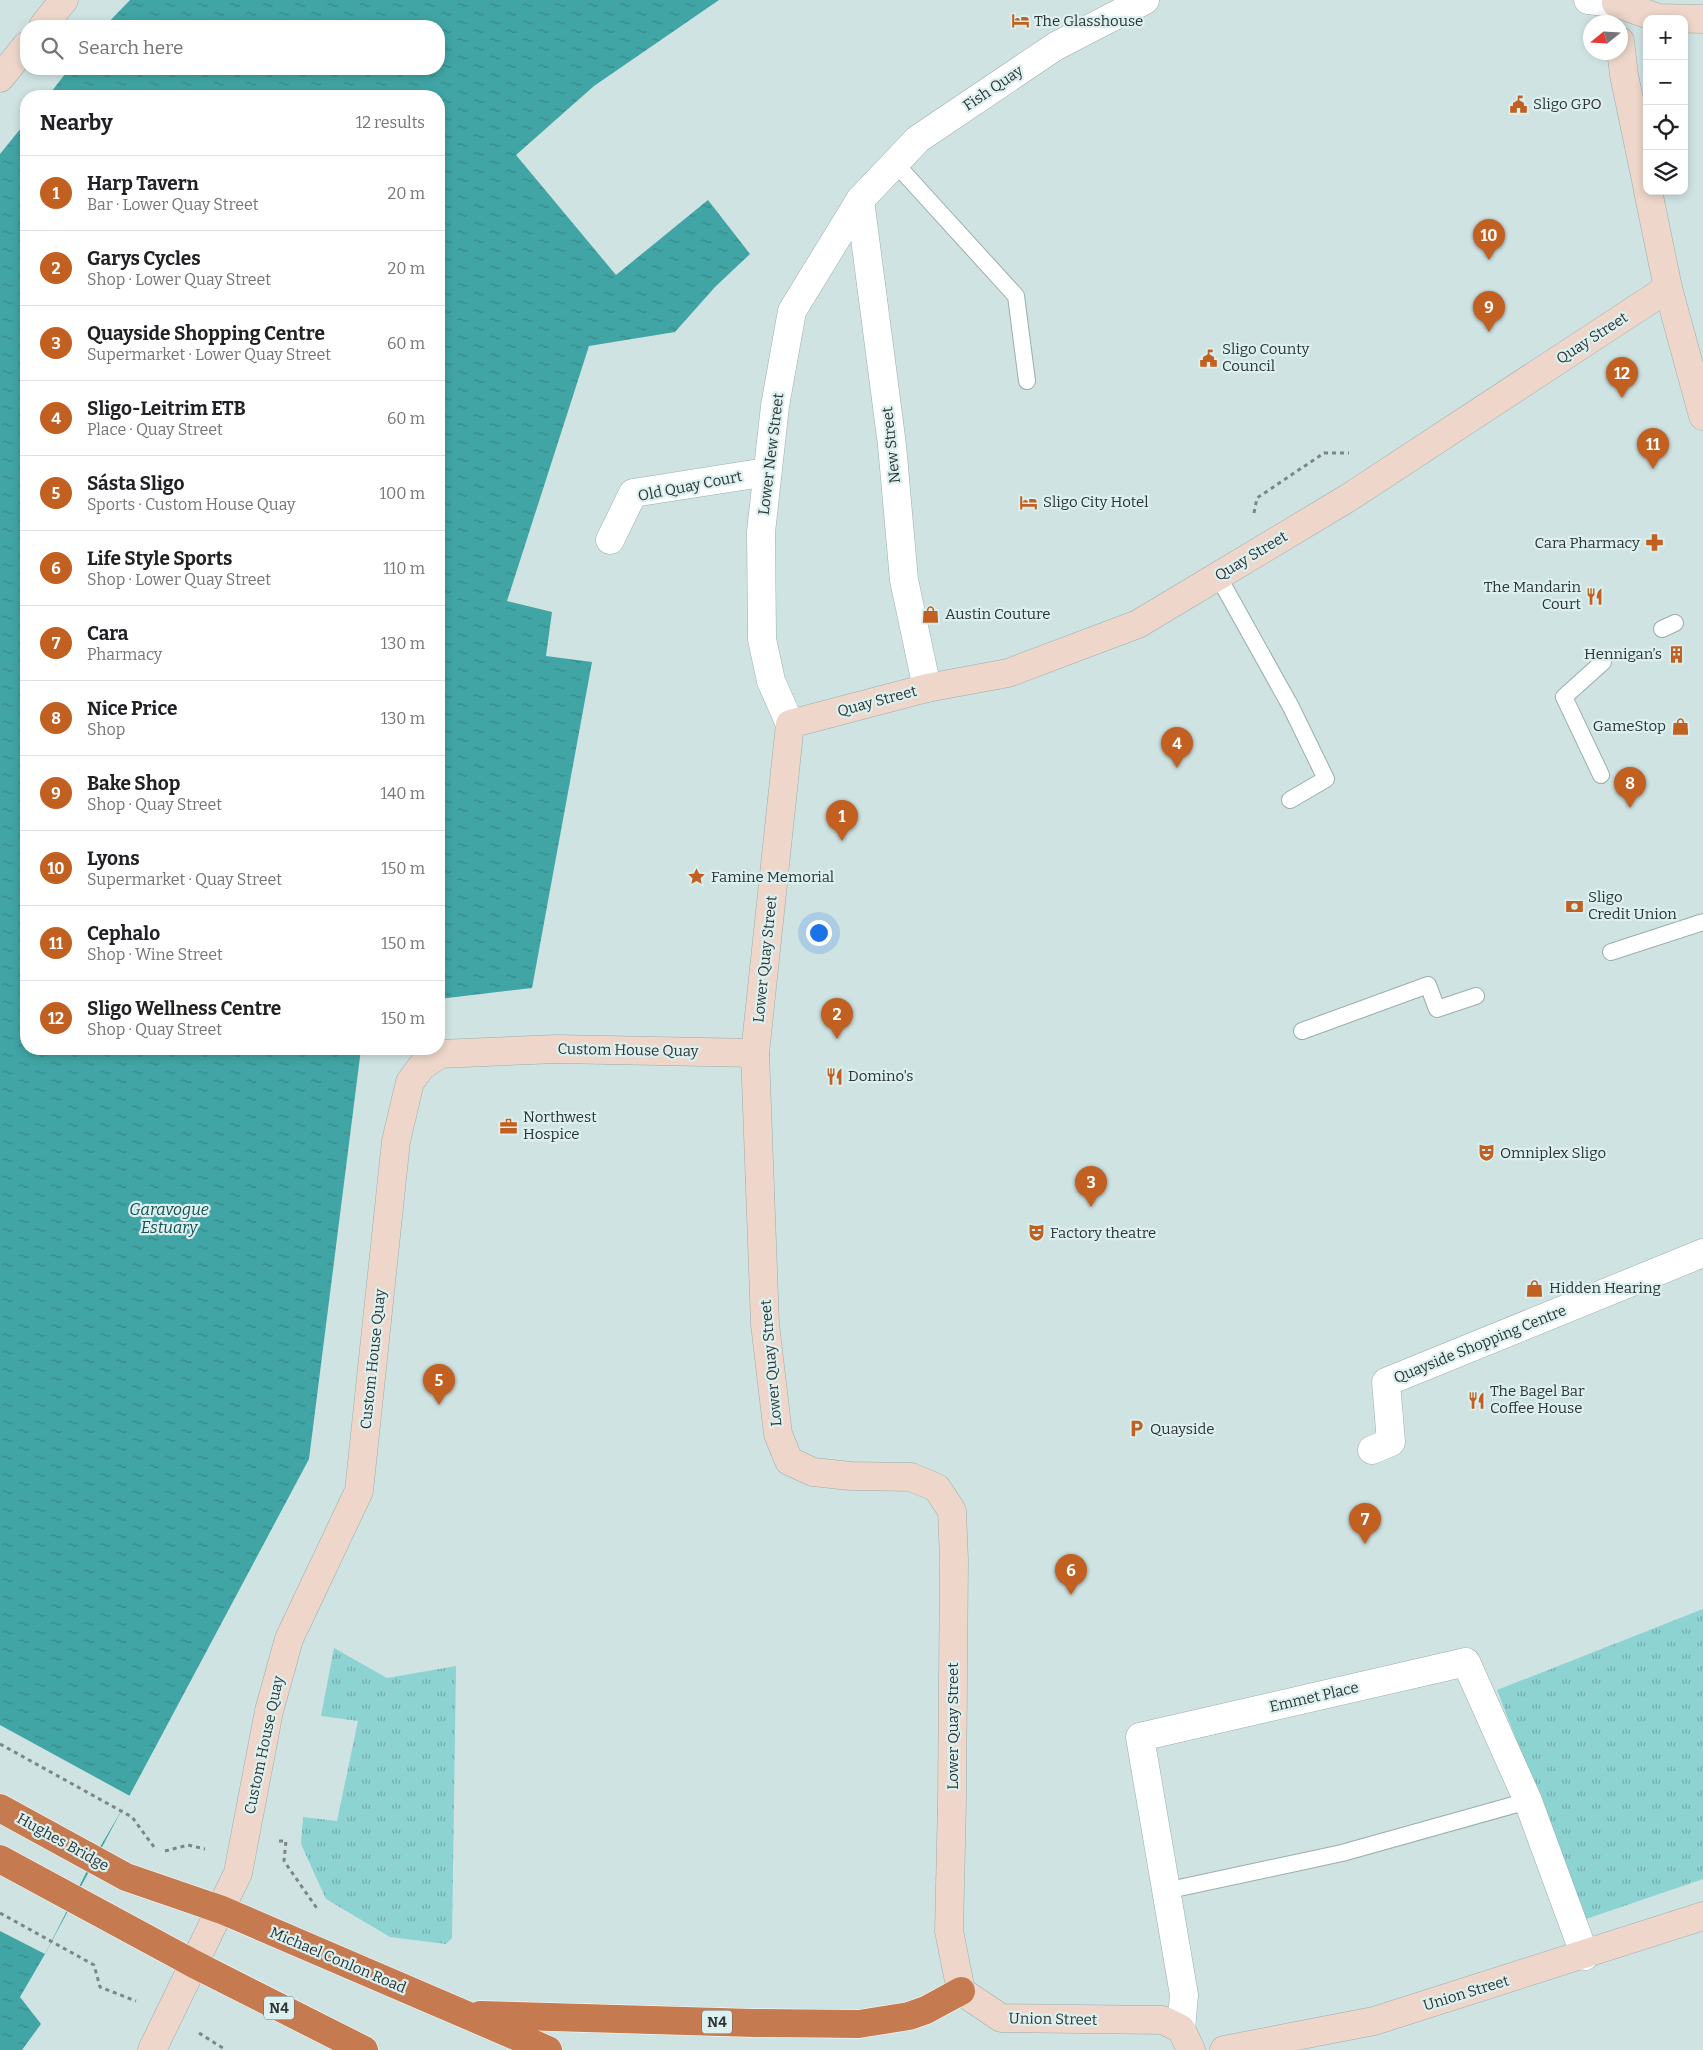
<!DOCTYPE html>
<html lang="en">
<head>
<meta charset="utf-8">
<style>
	:root { --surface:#fff; --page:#f2f2f2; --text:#202124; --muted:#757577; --line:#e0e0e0; --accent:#c26021 }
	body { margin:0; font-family:Bitter,serif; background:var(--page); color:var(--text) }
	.controls { position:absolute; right:15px; top:15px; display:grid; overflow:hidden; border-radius:10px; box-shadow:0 2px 8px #0003 }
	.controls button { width:45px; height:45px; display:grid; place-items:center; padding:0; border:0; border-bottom:1px solid var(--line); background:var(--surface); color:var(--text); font:25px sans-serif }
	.compass { position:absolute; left:1583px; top:15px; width:45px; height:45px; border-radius:50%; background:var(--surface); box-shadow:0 2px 8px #0003; rotate:252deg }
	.you { position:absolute; left:818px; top:932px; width:18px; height:18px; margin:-12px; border:4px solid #fff; border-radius:50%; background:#1a73e8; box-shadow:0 0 0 8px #1a73e833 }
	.badge { display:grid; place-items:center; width:32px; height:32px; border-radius:50%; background:var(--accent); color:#fff; font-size:16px; font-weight:700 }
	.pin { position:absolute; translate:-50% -41px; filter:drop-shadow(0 1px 2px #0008) }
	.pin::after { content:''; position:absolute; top:26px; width:18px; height:15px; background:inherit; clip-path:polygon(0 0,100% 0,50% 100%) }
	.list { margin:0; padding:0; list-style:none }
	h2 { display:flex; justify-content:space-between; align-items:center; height:65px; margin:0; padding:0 20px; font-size:21px }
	h2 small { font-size:16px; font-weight:400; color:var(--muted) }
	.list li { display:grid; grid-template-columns:32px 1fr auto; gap:15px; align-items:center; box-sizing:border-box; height:75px; padding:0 20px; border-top:1px solid var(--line) }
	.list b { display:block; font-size:19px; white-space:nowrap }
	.list p { margin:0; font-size:16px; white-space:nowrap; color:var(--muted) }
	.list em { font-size:16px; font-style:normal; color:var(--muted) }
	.icon { flex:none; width:28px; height:28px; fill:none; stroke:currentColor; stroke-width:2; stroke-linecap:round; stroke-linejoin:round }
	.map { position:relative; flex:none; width:1703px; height:2050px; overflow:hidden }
	.search { position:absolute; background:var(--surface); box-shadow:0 2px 8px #0003; left:20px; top:20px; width:425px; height:55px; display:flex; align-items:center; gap:12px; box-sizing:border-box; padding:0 18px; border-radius:20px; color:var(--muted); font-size:19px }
	.panel { position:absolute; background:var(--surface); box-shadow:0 2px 8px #0003; left:20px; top:90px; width:425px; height:965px; border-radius:20px }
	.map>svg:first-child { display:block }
	.grass { fill:url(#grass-tufts) }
	.water { fill:url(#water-ripples) }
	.pier { fill:#d0e3e3 }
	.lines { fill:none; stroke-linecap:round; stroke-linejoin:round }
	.lane-casing { stroke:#9aadac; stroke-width:18 }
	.street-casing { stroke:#9aadac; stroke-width:29 }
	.secondary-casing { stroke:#9aadac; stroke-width:29 }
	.highway-casing { stroke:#fff; stroke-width:29 }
	.path { stroke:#7b8787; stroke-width:3; stroke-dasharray:4 4; stroke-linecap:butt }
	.lane { stroke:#fff; stroke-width:16 }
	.street { stroke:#fff; stroke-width:28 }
	.secondary { stroke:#eed7ca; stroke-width:28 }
	.highway { stroke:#c67a50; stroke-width:28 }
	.labels { text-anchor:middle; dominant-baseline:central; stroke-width:4.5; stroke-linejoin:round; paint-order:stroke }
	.shield { fill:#ddf0f0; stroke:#626d6d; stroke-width:1 }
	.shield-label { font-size:14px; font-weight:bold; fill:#2e3535 }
	.poi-label { font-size:15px; fill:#2e3535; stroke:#ddf0f0; text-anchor:start }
	.street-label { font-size:15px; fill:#2e3535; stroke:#ddf0f0 }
	.water-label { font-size:16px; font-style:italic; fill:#175050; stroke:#ddf0f0 }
</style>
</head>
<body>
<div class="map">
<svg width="1703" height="2050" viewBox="0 0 1703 2050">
	<defs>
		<pattern id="grass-tufts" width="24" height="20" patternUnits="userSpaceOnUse" patternTransform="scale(1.25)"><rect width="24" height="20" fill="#8cd3d2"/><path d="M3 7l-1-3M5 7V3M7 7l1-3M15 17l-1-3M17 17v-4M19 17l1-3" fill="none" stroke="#73acab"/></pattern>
		<pattern id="water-ripples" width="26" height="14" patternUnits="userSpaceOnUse" patternTransform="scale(1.25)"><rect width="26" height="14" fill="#41a5a5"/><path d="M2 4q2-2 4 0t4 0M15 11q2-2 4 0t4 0" fill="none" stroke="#378787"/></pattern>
	</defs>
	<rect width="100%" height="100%" fill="#d0e3e3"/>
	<g class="grass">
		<path d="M1703,1609v270l-117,40 -89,-229z"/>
		<path d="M334,1648l53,30 69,-12 -4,272 -6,6 -56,-7 -64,-38 -25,-55 2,-27 34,4 21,-100 -37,-5z"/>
	</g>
	<g class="water">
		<path d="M130,0h589l-125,86 -78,69 100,120 92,-75 42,54 -35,33 -40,45 -86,14 -82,255 45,11 -6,44 46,6 -60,326 -93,11v-903h-391l21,-27h370v-43h-334z"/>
		<path d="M26,122v927h335l-52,410 -264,495 -25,43 21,27 -19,26h-22v-1896z"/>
	</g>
	<path class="pier" d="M0,1725l130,71 -37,63 -48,95 -45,-23z"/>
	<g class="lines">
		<defs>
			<g id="lane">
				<path d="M895,163l121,133 11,85"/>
				<path d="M1218,576l73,131 35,72 -36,21"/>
				<path d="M1662,629l13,-6"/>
				<path d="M1601,775l-37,-78 39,-35"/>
				<path d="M1611,952l92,-30"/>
				<path d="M1302,1031l126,-46 9,24 39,-13"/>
				<path d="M1165,1891l177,-38 186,-52"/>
			</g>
			<g id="street">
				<path d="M1588,0l28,3"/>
				<path d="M860,200l32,245 12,135 23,108"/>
				<path d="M610,540l23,-47 134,-21"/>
				<path d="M790,724l-19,-43 -9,-42 -1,-107 14,-126 17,-95 68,-111 58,-61 138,-93 89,-46"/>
				<path d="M1372,1450l19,-8 -5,-60 317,-129"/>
				<path d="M1181,2029l3,-34 -44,-258 326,-75 62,139 57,155"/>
			</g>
			<g id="secondary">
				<path d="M1616,3l42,15 45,1"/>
				<path d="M43,26l21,-26"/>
				<path d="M1620,41l4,34 23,110"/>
				<path d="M0,78l26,-32"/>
				<path d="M1648,191l20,97 35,128"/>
				<path d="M152,2050l86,-177 31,-162 20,-72 70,-148 37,-350 14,-59 12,-16 18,-12 117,-5 198,4"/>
				<path d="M1191,2050l-10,-21 -18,-9 -162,-2 -40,-27 -12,-60 3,-131 2,-240 -2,-49 -15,-23 -26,-11 -60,-1 -38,-4 -24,-11 -11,-27 -13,-110 -10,-271 35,-329 137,-36 81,-15 130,-49 210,-126 320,-210"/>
				<path d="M1224,2050l150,-29 329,-105"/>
			</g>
			<g id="highway">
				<path d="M0,1808l126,69 96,33 326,140"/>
				<path d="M0,1859l194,105 170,86"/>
				<path d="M480,2015l274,8 105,1 50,-8 17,-6 35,-19"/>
			</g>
		</defs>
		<use href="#lane" class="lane-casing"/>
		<use href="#street" class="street-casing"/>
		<use href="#secondary" class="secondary-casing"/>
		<use href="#highway" class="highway-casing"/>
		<g class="path">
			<path d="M1254,513l3,-15 67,-45h25"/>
			<path d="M0,1744l132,73 22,30"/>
			<path d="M279,1841h7l-2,20 34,49"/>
			<path d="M165,1851l23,-6 17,4"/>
			<path d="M0,1913l94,52 6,22 36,14"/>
			<path d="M199,2033l27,17"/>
		</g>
		<use href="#lane" class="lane"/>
		<use href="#street" class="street"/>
		<use href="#secondary" class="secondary"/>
		<use href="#highway" class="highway"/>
	</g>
	<defs>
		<symbol id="hotel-bare" viewBox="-9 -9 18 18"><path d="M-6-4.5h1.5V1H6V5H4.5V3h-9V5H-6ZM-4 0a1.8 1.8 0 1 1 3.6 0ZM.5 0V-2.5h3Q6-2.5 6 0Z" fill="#c26021" stroke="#ddf0f0" stroke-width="2.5" paint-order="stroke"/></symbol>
		<symbol id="civic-bare" viewBox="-9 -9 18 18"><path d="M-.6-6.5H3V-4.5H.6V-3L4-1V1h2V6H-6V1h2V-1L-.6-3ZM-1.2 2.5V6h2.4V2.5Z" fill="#c26021" stroke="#ddf0f0" stroke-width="2.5" paint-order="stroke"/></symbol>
		<symbol id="pharmacy-bare" viewBox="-9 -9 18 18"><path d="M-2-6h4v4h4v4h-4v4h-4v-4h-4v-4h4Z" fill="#c26021" stroke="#ddf0f0" stroke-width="2.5" paint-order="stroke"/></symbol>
		<symbol id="restaurant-bare" viewBox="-9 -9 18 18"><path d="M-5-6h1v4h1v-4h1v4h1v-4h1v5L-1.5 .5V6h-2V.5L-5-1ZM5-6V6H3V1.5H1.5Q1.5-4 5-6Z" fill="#c26021" stroke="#ddf0f0" stroke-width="2.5" paint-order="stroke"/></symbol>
		<symbol id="shop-bare" viewBox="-9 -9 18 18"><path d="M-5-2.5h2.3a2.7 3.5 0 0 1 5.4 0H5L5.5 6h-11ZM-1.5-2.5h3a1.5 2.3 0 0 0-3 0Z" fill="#c26021" stroke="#ddf0f0" stroke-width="2.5" paint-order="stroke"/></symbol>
		<symbol id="building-bare" viewBox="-9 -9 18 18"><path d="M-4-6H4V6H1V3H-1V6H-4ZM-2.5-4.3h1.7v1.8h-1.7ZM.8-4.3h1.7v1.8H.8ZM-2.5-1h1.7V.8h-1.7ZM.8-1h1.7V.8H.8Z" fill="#c26021" stroke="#ddf0f0" stroke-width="2.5" paint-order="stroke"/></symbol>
		<symbol id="sight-bare" viewBox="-9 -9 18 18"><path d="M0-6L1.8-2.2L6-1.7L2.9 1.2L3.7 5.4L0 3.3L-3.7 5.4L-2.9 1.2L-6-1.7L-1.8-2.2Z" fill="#c26021" stroke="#ddf0f0" stroke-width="2.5" paint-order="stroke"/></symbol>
		<symbol id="bank-bare" viewBox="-9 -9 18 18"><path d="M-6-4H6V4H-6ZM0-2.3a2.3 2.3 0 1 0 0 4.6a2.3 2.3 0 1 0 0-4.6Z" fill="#c26021" stroke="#ddf0f0" stroke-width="2.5" paint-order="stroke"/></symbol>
		<symbol id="office-bare" viewBox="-9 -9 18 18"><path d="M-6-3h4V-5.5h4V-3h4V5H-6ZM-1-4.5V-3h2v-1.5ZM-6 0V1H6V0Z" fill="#c26021" stroke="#ddf0f0" stroke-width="2.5" paint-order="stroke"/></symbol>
		<symbol id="theatre-bare" viewBox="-9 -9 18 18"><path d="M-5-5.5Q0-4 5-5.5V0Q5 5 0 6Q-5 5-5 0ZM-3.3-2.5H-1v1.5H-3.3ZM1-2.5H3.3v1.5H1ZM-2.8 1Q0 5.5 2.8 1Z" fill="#c26021" stroke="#ddf0f0" stroke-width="2.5" paint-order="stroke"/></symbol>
		<symbol id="parking-bare" viewBox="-9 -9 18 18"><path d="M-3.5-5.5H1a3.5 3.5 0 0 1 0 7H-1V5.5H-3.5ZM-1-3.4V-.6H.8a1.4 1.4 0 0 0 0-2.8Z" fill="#c26021" stroke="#ddf0f0" stroke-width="2.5" paint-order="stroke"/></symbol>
	</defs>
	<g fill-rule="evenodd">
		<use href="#hotel-bare" x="1008" y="8" width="25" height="25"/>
		<use href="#civic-bare" x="1506" y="92" width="25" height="25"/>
		<use href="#civic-bare" x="1196" y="346" width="25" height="25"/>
		<use href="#hotel-bare" x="1016" y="490" width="25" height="25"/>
		<use href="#pharmacy-bare" x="1642" y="530" width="25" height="25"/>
		<use href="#restaurant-bare" x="1582" y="584" width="25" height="25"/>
		<use href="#shop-bare" x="918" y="602" width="25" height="25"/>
		<use href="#building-bare" x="1664" y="642" width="25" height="25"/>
		<use href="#shop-bare" x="1668" y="714" width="25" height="25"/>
		<use href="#sight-bare" x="684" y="864" width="25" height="25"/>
		<use href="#bank-bare" x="1562" y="894" width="25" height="25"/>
		<use href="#restaurant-bare" x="822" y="1064" width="25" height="25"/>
		<use href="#office-bare" x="496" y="1114" width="25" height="25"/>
		<use href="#theatre-bare" x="1474" y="1140" width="25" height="25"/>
		<use href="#theatre-bare" x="1024" y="1220" width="25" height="25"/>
		<use href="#shop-bare" x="1522" y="1276" width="25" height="25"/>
		<use href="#restaurant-bare" x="1464" y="1388" width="25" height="25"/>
		<use href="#parking-bare" x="1124" y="1416" width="25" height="25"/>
	</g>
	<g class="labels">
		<g class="shield">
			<rect x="264" y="1996.5" width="30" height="23" rx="4"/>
			<rect x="702" y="2010.5" width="30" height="23" rx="4"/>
		</g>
		<g class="shield-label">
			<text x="279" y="2008">N4</text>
			<text x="717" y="2022">N4</text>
		</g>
		<g class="poi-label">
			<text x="1034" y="21">The Glasshouse</text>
			<text x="1533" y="104">Sligo GPO</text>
			<text x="1222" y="349">Sligo County<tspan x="1222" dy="17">Council</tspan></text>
			<text x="1043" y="502">Sligo City Hotel</text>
			<text x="1640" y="543" text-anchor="end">Cara Pharmacy</text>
			<text x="1581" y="587" text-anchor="end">The Mandarin<tspan x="1581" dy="17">Court</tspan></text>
			<text x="945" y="614">Austin Couture</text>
			<text x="1662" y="654" text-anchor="end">Hennigan’s</text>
			<text x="1666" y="726" text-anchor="end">GameStop</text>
			<text x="711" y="877">Famine Memorial</text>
			<text x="1588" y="897">Sligo<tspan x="1588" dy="17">Credit Union</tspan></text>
			<text x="848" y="1076">Domino's</text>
			<text x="523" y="1117">Northwest<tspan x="523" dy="17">Hospice</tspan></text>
			<text x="1500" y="1153">Omniplex Sligo</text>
			<text x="1050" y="1233">Factory theatre</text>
			<text x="1549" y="1288">Hidden Hearing</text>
			<text x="1490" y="1391">The Bagel Bar<tspan x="1490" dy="17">Coffee House</tspan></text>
			<text x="1150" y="1429">Quayside</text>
		</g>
		<g class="street-label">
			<text transform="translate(993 88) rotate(-34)">Fish Quay</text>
			<text transform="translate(1592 338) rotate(-33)">Quay Street</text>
			<text transform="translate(891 445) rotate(-96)">New Street</text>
			<text transform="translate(771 454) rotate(-83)">Lower New Street</text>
			<text transform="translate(690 486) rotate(-11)">Old Quay Court</text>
			<text transform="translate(1251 556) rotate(-31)">Quay Street</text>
			<text transform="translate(877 701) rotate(-15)">Quay Street</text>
			<text transform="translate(765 959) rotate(-84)">Lower Quay Street</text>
			<text transform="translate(628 1050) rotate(1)">Custom House Quay</text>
			<text transform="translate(1480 1344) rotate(-22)">Quayside Shopping Centre</text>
			<text transform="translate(373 1359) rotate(-84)">Custom House Quay</text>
			<text transform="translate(771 1363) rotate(-95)">Lower Quay Street</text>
			<text transform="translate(1314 1697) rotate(-13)">Emmet Place</text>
			<text transform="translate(953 1726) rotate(-90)">Lower Quay Street</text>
			<text transform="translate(264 1745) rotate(-78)">Custom House Quay</text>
			<text transform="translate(63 1842) rotate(29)">Hughes Bridge</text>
			<text transform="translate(338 1960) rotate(23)">Michael Conlon Road</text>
			<text transform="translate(1466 1993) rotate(-17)">Union Street</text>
			<text transform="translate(1053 2019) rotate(1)">Union Street</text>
		</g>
		<g class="water-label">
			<text x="169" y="1209">Garavogue<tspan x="169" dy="18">Estuary</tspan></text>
		</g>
	</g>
</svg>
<div class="controls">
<button>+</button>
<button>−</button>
<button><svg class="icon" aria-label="locate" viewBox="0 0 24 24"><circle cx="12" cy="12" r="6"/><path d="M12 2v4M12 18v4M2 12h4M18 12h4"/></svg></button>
<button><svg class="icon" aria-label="layers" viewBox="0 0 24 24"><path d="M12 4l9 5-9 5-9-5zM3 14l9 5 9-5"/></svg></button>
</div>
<svg class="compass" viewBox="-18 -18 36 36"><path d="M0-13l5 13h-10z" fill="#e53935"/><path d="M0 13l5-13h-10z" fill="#757577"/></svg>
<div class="you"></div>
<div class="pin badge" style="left:842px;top:841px">1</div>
<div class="pin badge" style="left:837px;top:1039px">2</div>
<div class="pin badge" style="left:1091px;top:1207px">3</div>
<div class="pin badge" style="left:1177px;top:768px">4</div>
<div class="pin badge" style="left:439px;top:1405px">5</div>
<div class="pin badge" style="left:1071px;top:1595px">6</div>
<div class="pin badge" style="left:1365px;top:1544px">7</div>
<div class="pin badge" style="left:1630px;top:808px">8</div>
<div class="pin badge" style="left:1489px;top:332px">9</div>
<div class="pin badge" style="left:1489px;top:260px">10</div>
<div class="pin badge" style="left:1653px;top:469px">11</div>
<div class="pin badge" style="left:1622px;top:398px">12</div>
<div class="search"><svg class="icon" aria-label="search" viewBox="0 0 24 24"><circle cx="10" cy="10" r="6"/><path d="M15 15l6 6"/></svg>Search here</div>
<section class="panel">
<h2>Nearby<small>12 results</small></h2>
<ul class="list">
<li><span class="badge">1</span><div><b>Harp Tavern</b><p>Bar · Lower Quay Street</p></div><em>20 m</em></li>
<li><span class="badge">2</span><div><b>Garys Cycles</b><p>Shop · Lower Quay Street</p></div><em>20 m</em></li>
<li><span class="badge">3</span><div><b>Quayside Shopping Centre</b><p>Supermarket · Lower Quay Street</p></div><em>60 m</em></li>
<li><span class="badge">4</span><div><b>Sligo-Leitrim ETB</b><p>Place · Quay Street</p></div><em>60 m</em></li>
<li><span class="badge">5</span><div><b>Sásta Sligo</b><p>Sports · Custom House Quay</p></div><em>100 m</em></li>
<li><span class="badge">6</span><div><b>Life Style Sports</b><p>Shop · Lower Quay Street</p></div><em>110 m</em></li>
<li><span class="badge">7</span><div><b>Cara</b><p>Pharmacy</p></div><em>130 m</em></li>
<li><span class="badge">8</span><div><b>Nice Price</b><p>Shop</p></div><em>130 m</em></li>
<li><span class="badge">9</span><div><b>Bake Shop</b><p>Shop · Quay Street</p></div><em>140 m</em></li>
<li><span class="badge">10</span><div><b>Lyons</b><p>Supermarket · Quay Street</p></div><em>150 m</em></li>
<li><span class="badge">11</span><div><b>Cephalo</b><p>Shop · Wine Street</p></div><em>150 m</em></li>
<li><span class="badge">12</span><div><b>Sligo Wellness Centre</b><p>Shop · Quay Street</p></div><em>150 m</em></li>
</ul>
</section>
</div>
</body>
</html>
